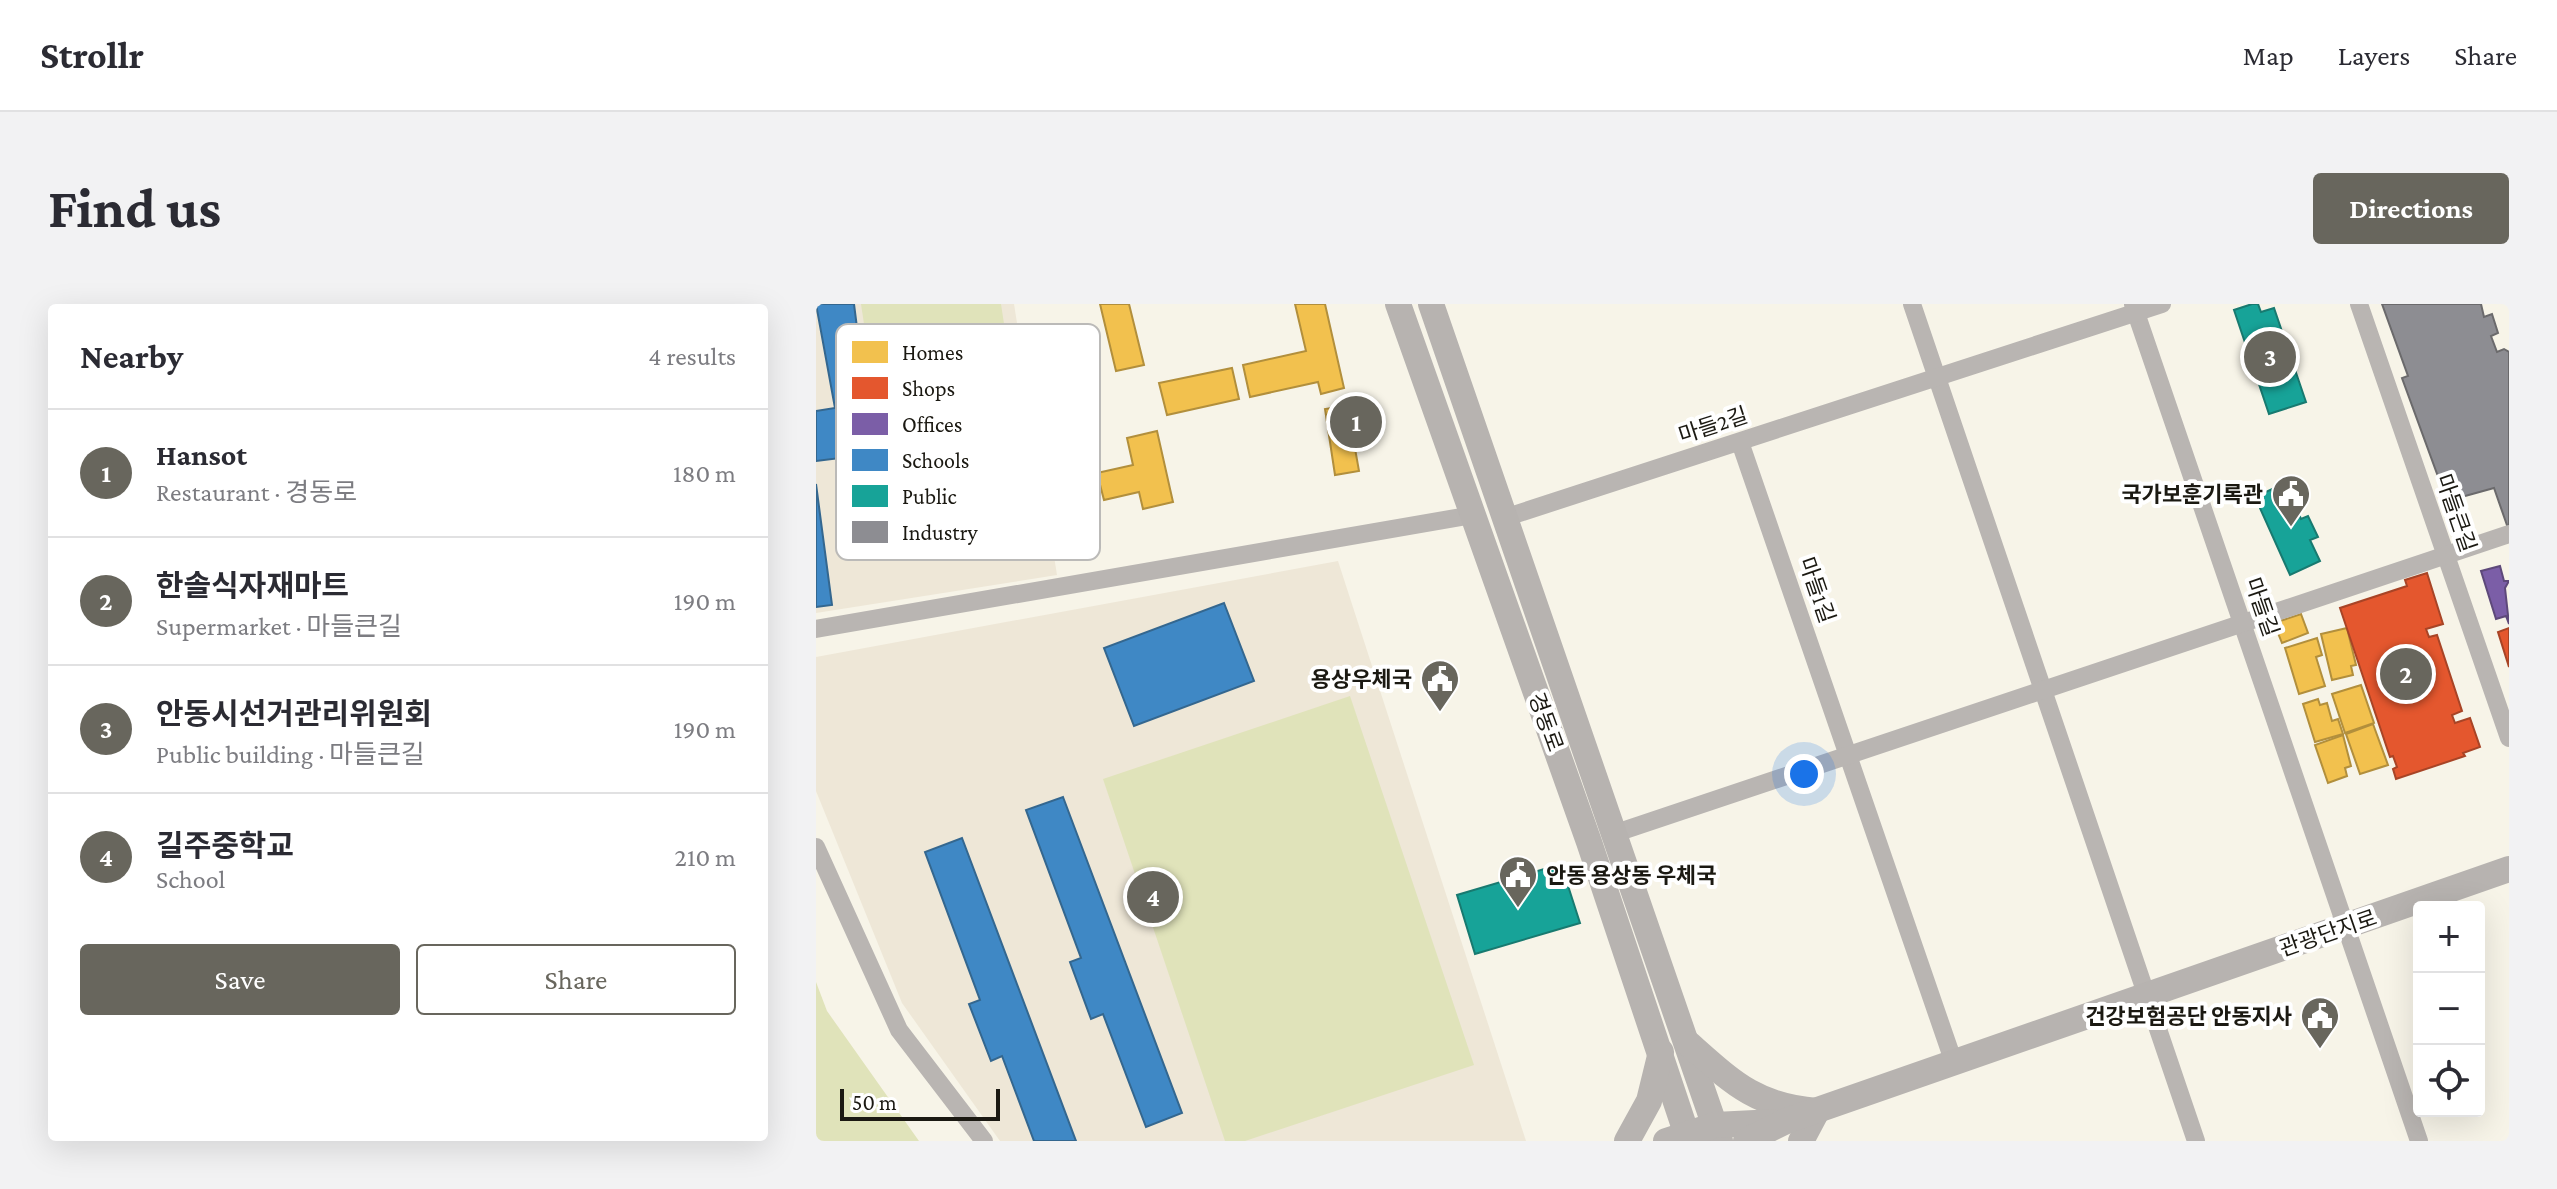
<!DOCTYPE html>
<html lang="en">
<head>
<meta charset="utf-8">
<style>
	:root { --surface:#fff; --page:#f2f2f3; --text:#2b2b33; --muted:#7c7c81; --line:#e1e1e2; --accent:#68665d }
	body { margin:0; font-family:"Crimson Pro","Noto Sans KR",serif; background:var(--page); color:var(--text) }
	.controls { position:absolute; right:24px; bottom:24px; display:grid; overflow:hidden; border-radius:8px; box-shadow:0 8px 32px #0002 }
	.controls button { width:72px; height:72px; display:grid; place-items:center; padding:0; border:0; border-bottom:2px solid var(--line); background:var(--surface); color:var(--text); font:40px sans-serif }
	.scale { position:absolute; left:24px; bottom:20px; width:160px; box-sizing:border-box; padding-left:8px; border:4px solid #1b1912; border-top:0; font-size:22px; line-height:28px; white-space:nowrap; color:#1b1912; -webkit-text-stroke:6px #fff; paint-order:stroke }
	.you { position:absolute; left:988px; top:470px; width:28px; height:28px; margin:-20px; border:6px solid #fff; border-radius:50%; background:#1a73e8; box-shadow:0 0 0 12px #1a73e833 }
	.badge { display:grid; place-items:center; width:52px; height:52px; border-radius:50%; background:var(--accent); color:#fff; font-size:26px; font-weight:700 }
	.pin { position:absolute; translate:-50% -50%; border:4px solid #fff; box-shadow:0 2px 8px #0006 }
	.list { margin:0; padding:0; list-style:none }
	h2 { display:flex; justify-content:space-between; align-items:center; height:104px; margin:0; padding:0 32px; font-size:34px }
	h2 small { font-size:26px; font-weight:400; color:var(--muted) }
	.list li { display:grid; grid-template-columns:52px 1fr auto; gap:24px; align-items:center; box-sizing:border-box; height:128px; padding:0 32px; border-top:2px solid var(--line) }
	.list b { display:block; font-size:30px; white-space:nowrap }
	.list p { margin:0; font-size:26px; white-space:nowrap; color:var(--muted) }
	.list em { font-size:26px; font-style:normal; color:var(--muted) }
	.actions { display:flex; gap:16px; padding:24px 32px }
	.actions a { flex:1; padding:18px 0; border:2px solid var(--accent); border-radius:8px; text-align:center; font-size:28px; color:var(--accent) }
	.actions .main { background:var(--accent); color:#fff }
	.icon { flex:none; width:44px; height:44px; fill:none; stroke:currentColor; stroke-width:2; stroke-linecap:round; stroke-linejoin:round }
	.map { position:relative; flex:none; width:1693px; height:837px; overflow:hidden; border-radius:8px }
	header { display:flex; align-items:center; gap:48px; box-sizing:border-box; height:112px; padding:0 40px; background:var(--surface); border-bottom:2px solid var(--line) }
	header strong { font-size:38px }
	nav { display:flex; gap:44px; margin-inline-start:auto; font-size:28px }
	.intro { display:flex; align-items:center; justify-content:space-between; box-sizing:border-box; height:192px; padding:0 48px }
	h1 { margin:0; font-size:56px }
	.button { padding:20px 36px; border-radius:8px; background:var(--accent); color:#fff; font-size:28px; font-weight:700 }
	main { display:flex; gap:48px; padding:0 48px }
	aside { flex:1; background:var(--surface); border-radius:8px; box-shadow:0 8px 32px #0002 }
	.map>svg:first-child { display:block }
	.education { fill:#eee7d7 }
	.green { fill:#e0e3ba }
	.homes { fill:#f2c14e; stroke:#b28f3c; stroke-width:2 }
	.shops { fill:#e4572e; stroke:#a84426; stroke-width:2 }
	.offices { fill:#7b5ea7; stroke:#5e497a; stroke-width:2 }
	.schools { fill:#3f88c5; stroke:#34678f; stroke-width:2 }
	.public { fill:#17a398; stroke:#187a70; stroke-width:2 }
	.industry { fill:#8d8d92; stroke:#6b6a6c; stroke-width:2 }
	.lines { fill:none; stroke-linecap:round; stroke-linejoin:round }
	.street { stroke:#b9b5b2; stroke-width:18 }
	.secondary { stroke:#b7b3b0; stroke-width:26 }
	.labels { text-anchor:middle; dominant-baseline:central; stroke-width:8; stroke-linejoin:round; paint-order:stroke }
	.street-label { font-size:22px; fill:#1b1912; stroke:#fff }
	.poi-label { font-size:22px; font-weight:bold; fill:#1b1912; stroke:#fff; text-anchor:end }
	.key { fill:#fff; stroke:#bbbab8; stroke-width:2 }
	.key-label { font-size:22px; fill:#1b1912 }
</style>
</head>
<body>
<header>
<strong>Strollr</strong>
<nav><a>Map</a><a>Layers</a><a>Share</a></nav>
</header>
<div class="intro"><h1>Find us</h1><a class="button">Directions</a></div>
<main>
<aside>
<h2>Nearby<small>4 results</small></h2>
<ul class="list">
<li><span class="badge">1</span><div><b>Hansot</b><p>Restaurant · 경동로</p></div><em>180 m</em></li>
<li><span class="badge">2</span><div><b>한솔식자재마트</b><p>Supermarket · 마들큰길</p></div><em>190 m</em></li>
<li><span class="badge">3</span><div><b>안동시선거관리위원회</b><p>Public building · 마들큰길</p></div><em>190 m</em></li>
<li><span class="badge">4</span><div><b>길주중학교</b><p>School</p></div><em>210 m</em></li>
</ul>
<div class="actions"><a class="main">Save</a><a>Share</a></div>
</aside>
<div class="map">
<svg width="1693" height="837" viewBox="0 0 1693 837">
	<rect width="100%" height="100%" fill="#f7f4e8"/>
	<g class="education">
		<path d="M0,0h198l43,271 -241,38z"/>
		<path d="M522,257l188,580h-526l-98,-138 -86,-212v-134z"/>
	</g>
	<g class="green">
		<path d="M45,0h140l29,192 -137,20z"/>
		<path d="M534,392l124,369 -229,76h-20l-122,-362z"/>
		<path d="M0,678l11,29 92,130h-103z"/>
	</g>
	<g class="homes">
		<path d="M284,0h29l15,61 -28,6z"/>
		<path d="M479,0h30l19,84 -23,6 -3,-12 -68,15 -7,-32 63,-14z"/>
		<path d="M416,64l7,31 -72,16 -8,-32z"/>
		<path d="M541,100l6,38 -9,1 5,28 -24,4 -10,-66z"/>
		<path d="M341,127l16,71 -30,7 -4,-17 -35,8 -7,-27 36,-8 -6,-27z"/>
		<path d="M1485,310l7,19 -26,10 -8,-20z"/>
		<path d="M1531,324l9,37 -5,1 2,9 -21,5 -11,-46z"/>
		<path d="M1501,334l5,17 -6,2 9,29 -26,8 -14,-46z"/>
		<path d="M1545,381l13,38 -29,10 -13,-39z"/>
		<path d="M1502,395l2,6 7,-2 5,18 6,-2 5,15 -28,8 -12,-38z"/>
		<path d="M1557,420l15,41 -28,9 -14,-40z"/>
		<path d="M1527,431l8,31 -6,2 2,8 -19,7 -13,-38z"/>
	</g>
	<g class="shops">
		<path d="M1611,269l16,51 -17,5 3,8 8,-2 25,76 -10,4 3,8 15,-5 10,29 -17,6 2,3 -69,23 -3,-10 4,-2 -4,-11 -3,1 -50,-149 67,-22 -2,-6z"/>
		<path d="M1693,324v39l-11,-35z"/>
	</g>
	<path class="offices" d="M1684,262l4,15h5l-4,7 4,36 -3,-8 -10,3 -15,-48z"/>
	<g class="schools">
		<path d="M0,0h38l19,150 -57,7v-50l19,-3z"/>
		<path d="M0,180l16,121 -16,2z"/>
		<path d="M408,299l30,78 -120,45 -30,-78z"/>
		<path d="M247,493l119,316 -36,14 -43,-113 -12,5 -21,-57 11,-4 -55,-148z"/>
		<path d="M146,534l114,303h-42l-32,-85 -11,5 -22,-57 11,-4 -55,-148z"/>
	</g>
	<g class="public">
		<path d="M1436,0h6l3,8 13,-4 32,94 -37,12 -35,-104z"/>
		<path d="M1469,179l16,36 7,-3 10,21 -8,3 10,21 -30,14 -35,-78z"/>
		<path d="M745,560l19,59 -105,31 -18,-59z"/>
	</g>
	<path class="industry" d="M1566,0h99l3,13 8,-3 6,19 -7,3 6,16 7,-3 5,3v179l-15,-43 -47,13 -45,-123 6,-2z"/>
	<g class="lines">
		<g class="street">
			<path d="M1096,0l284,837"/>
			<path d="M1317,0l286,837"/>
			<path d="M1543,0l150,434"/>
			<path d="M924,138l214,621"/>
			<path d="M688,214l658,-214"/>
			<path d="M0,325l657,-114"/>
			<path d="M800,529l893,-299"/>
			<path d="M0,543l83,183 85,111"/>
		</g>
		<g class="secondary">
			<path d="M582,0l191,538 100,299"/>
			<path d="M615,0l289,837"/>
			<path d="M873,740c44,39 67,62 128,67l-16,30"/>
			<path d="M811,837l22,-40 12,-49"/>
			<path d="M850,837l49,-16 60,-3"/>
			<path d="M930,837l40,-20 723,-252"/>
		</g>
	</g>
	<defs>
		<symbol id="civic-pin" viewBox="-11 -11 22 30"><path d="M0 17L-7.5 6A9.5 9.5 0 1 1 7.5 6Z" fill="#68665d" stroke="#fff"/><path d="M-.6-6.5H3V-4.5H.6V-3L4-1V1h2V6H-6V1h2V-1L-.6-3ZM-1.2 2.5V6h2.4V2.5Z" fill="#fff"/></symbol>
	</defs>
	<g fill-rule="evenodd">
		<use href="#civic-pin" x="1453" y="168" width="44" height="60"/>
		<use href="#civic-pin" x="602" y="353" width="44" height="60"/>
		<use href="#civic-pin" x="680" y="549" width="44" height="60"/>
		<use href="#civic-pin" x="1482" y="690" width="44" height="60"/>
	</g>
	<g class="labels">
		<g class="street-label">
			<text transform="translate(897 121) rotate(-18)">마들2길</text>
			<text transform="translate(1640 209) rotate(71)">마들큰길</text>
			<text transform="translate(1001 286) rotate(71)">마들1길</text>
			<text transform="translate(1446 303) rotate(71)">마들길</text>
			<text transform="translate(730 418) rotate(70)">경동로</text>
			<text transform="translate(1512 629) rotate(-19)">관광단지로</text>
		</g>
		<g class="poi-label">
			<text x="1447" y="190">국가보훈기록관</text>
			<text x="596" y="375">용상우체국</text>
			<text x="730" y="571" text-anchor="start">안동 용상동 우체국</text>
			<text x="1476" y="712">건강보험공단 안동지사</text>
		</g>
	</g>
	<rect x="20" y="20" width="264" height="236" rx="12" class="key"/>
	<rect x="36" y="37" width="36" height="22" fill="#f2c14e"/>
	<rect x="36" y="73" width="36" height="22" fill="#e4572e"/>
	<rect x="36" y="109" width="36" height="22" fill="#7b5ea7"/>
	<rect x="36" y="145" width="36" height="22" fill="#3f88c5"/>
	<rect x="36" y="181" width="36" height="22" fill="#17a398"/>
	<rect x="36" y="217" width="36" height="22" fill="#8d8d92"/>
	<g class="key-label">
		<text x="86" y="56">Homes</text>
		<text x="86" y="92">Shops</text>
		<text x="86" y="128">Offices</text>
		<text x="86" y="164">Schools</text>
		<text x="86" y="200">Public</text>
		<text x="86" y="236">Industry</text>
	</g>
</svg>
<div class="controls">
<button>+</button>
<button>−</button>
<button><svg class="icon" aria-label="locate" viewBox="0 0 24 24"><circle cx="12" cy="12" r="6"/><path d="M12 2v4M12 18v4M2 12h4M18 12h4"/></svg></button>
</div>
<div class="scale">50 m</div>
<div class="you"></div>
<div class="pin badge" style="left:540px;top:118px">1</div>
<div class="pin badge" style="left:1590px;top:370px">2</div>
<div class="pin badge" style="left:1454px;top:53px">3</div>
<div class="pin badge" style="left:337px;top:593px">4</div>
</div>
</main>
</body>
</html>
